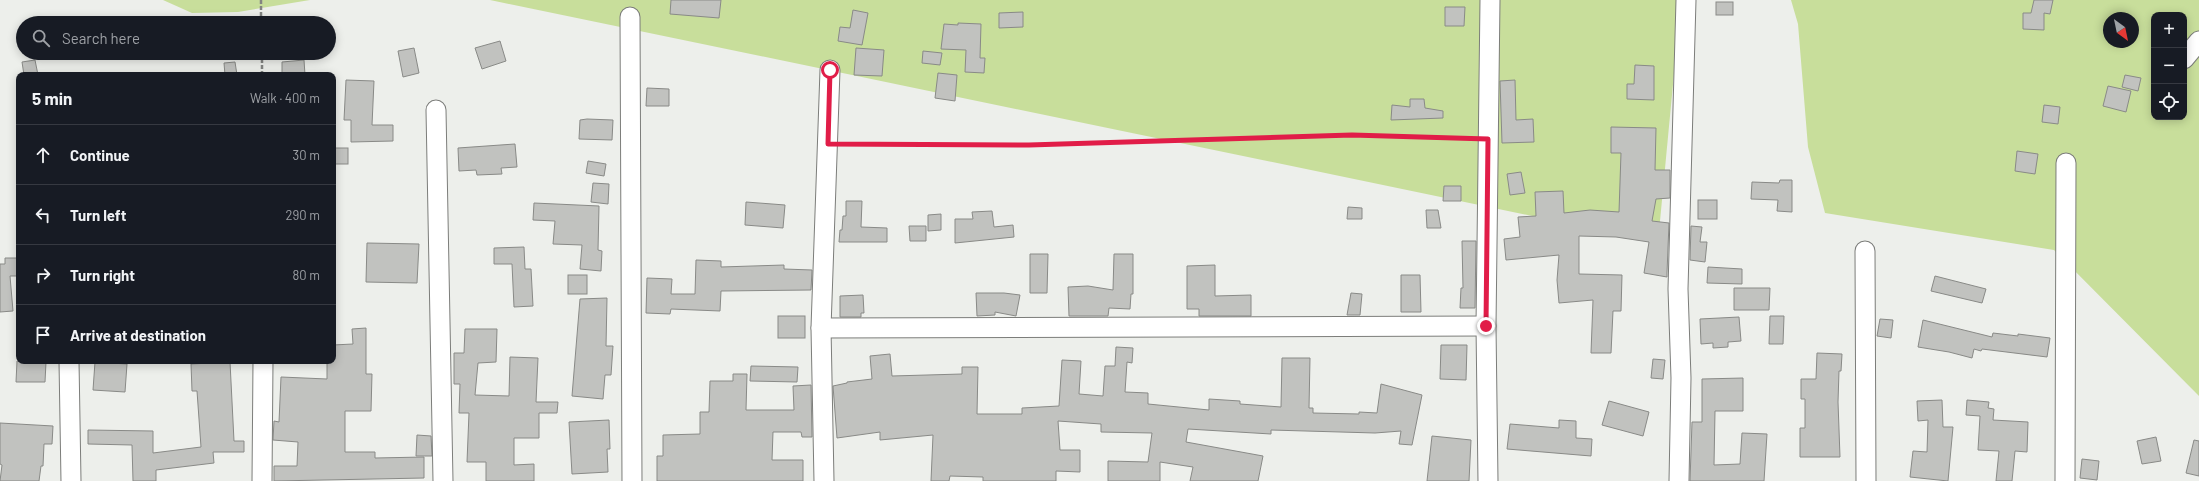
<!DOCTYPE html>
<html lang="en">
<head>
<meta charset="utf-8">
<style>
	:root { --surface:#171b24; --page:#242831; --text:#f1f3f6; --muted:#9ea1a6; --line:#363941 }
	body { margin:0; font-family:Barlow,sans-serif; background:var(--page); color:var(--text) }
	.controls { position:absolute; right:12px; top:12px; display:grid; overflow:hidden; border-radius:8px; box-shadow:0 2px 10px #0003 }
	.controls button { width:36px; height:36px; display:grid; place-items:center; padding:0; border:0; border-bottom:1px solid var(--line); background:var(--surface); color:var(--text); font:20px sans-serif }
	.compass { position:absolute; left:2103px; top:12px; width:36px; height:36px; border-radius:50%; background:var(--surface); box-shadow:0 2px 10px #0003; rotate:147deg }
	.stop { position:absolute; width:12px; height:12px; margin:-9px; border:3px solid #e11d48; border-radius:50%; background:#fff }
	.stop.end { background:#e11d48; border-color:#fff; box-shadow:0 1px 4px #0008 }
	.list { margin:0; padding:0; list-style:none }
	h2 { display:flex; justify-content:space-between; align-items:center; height:52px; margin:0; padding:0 16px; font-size:17px }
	h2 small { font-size:13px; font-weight:400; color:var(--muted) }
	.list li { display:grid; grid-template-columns:26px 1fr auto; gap:12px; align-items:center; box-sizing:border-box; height:60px; padding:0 16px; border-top:1px solid var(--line) }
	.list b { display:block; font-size:15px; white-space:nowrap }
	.list em { font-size:13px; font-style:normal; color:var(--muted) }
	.icon { flex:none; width:22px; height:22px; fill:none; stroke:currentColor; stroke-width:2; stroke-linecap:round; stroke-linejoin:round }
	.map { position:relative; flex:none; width:2199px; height:481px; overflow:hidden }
	.search { position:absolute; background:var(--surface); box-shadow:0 2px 10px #0003; left:16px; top:16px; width:320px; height:44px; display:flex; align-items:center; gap:10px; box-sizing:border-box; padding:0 14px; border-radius:22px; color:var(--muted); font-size:15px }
	.panel { position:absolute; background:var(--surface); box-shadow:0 2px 10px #0003; left:16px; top:72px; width:320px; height:292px; border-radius:8px }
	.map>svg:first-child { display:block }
	.green { fill:#c8de9b; fill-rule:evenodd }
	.building { fill:#c1c2bf; stroke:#898a87 }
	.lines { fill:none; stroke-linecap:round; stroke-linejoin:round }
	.minor-casing { stroke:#7c7d7a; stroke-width:21 }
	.path { stroke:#838582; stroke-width:2.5; stroke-dasharray:4 2; stroke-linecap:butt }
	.minor { stroke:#fff; stroke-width:19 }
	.route { stroke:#e11d48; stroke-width:5 }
</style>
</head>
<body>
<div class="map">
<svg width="2199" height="481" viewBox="0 0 2199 481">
	<rect width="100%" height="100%" fill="#edefeb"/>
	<g class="green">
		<path d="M163,0h147l-72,12 -46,1z"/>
		<path d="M490,0h1191l-23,242z"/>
		<path d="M1791,0h408v396l-145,-146 -229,-37 -17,-66 -10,-123zM2154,15h30v102h-30zM2109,18h24v24h-24z"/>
	</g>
	<g class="building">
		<path d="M671,0h50l-2,18 -49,-4z"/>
		<path d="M2034,0h19l-3,14 -6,-1v17l-21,-1v-16h8z"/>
		<rect x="1716" y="2" width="17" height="13"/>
		<path d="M1445,7h20l-1,19h-19z"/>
		<path d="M853,10l15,3 -6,32 -24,-4 2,-14 10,1z"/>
		<path d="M1023,12v15l-24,1v-15z"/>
		<path d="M958,23l23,1 -1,34h5l-1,15 -19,-1 1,-22 -25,-1 3,-25 14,1z"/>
		<path d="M500,41l6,20 -24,8 -7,-21z"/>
		<path d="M414,48l5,25 -16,4 -5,-26z"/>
		<path d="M856,48l28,2 -2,26 -28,-1z"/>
		<path d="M923,51l19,2 -2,12 -18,-2z"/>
		<path d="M35,60l3,15h-14l-2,-13z"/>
		<path d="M304,60l1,15h-23v-13z"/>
		<path d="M235,62l2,13h-12l-1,-12z"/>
		<path d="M1635,65l19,1v34l-27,-1v-15h7z"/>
		<path d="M938,73l19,2 -2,26 -20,-3z"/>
		<path d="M2125,75l16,3 -3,13 -16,-4z"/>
		<path d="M346,80l28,1 -2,44h21v16l-42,1v-22h-7z"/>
		<path d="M1515,80l1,40 17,-1 1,23 -32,1 -2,-62z"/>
		<path d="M2108,86l23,5 -5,21 -23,-6z"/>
		<path d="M647,88l22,1v17h-23z"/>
		<path d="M1410,99h14l1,9 18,3v7l-52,2 1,-15 18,2z"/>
		<path d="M2044,105l16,2 -2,17 -16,-2z"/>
		<path d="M587,119l26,1 -1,20 -33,-1 1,-19z"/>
		<path d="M1611,127l45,1 -1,42h15v28l-14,1 -4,22 17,2 -2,50v4l-23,-4 5,-31 -33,-5 -37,-1v38l43,1 -1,36h-8l-2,42h-20l2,-53 -34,3 -2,-23 2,-25 -53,5 -2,-21 16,-2 -2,-20 18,-1 -1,-24 28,-1 1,22 26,-3 29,2 2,-59h-10z"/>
		<path d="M515,144l2,23 -16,1 1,6 -25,1 -1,-5 -17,1 -1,-23z"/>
		<rect x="333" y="148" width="15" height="16"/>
		<path d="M2017,151l21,3 -3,20 -20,-3z"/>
		<path d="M588,161l18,3 -2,12 -18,-3z"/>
		<path d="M1521,172l4,21 -15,2 -3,-21z"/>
		<path d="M1780,180h12v32l-15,-1 1,-11 -27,-1 1,-17 27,1z"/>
		<path d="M593,183l16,1 -1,20 -17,-2z"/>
		<path d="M1444,186h17v15h-18z"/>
		<rect x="1698" y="200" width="19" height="19"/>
		<path d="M846,201h16l-1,26 26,1v14h-48l1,-12h2l1,-14h3z"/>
		<path d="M746,202l39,3 -2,23 -38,-3z"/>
		<path d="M534,203l65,3 -1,44 4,1 -1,20 -21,-2 2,-24 -29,-1 2,-23 -22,-1z"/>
		<path d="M1348,207l14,1v11h-15z"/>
		<path d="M1426,210h12l3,18h-14z"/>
		<path d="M992,211l2,16 19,-2 1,12 -59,6v-24h18l-1,-7z"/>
		<path d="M941,214v16l-13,1v-16z"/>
		<path d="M909,226h17v15h-16z"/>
		<path d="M1691,226l11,1 -2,15h7l-2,20 -15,-2z"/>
		<path d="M1462,241h14l-1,67h-15l1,-20h2z"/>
		<path d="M367,243l52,1 -2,39 -51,-1z"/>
		<path d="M524,247l1,22h6l2,37 -19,1 -2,-43h-18v-16z"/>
		<path d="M1030,254h18l-1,39h-17z"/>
		<path d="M1114,254h19v40h-2l-1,15 -21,-1 -1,8h-39l-1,-29 20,-1 25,4z"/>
		<path d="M5,258h14v18h-9l3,35 -13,1v-48h5z"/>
		<path d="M696,260l25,1v6l63,-2v4l28,1 -1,20 -90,1 -1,20 -49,-2 -1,5 -24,-1 1,-35 25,1 -1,15h24z"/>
		<path d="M1215,265v31l36,-1v21h-52v-7h-12v-43z"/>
		<path d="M1708,267l34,2v15l-35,-1z"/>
		<rect x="568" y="275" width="19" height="19"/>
		<path d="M1401,275h19l1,37h-20z"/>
		<path d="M1935,276l51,13 -4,14 -51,-12z"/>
		<path d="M1734,288h36l-1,22h-35z"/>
		<path d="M976,293h28l16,2 -4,21 -21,-4v3l-18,1z"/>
		<path d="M1351,293l11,1 -2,21h-13z"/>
		<path d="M863,295l1,18h-3v4h-21v-21z"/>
		<path d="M607,298l-1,48h7l-2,29h-6l-2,24 -31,-3 8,-97z"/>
		<rect x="778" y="316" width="27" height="22"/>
		<path d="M1770,316h14l-1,28h-14z"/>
		<path d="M1739,317l2,24 -13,1v5l-15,1v-5l-12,1 -1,-25z"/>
		<path d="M1880,319l13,1 -2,18 -14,-2z"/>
		<path d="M1923,320l69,17 1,-4 25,3v-2l32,4 -3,19 -65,-8 -1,2 -7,-2 -2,9 -23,-6 -31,-5z"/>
		<path d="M366,328v46h6l-1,37h-26v41h30v6l49,-1v21l-150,3v-15h23l1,-24 -25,-2 1,-19 5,1 2,-45 46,2v-18h6v-16l20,-1 -1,-15z"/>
		<path d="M465,329h32l-1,33 -18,1 -3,32 34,1 1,-39 28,1 -2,44h22l-1,11h-18v25h-25v27l20,-1v17h-48v-19h-19l2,-49h-10l1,-29h-6v-31h10z"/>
		<path d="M1441,345h26l-1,35 -26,-1z"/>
		<path d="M1116,347l17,1 -1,15 -5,-1 -2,30 23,1v11l61,6v-11l31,2v3l41,3 1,-49h28l-1,50h4v5l46,1v-2l18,1 4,-29 41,11 -10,50 -13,-1 2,-13 -26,2 -104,-3v4l-83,-5 -2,13 77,14 -5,25h-68l3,-14 -33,-5v19h-52v-20l40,1 4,-29 -51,-1v-8l-43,-3 2,29h20v22l-24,-1v10h-73v-4l-33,-1 -1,5h-18l2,-46 -53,5v-8l-43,6 -4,-52 14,-3v-1l25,-3 -2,-23 20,-2 2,22 70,-2v-7h16l-1,47h45v-6l37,-2 3,-46 19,1 -2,33 24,2 2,-30h10z"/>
		<path d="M1817,353l25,1 -1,17h-2l-1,31 2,55h-40v-29h5v-29h-4v-20h15z"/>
		<path d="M1653,359l12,1 -2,19 -12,-1z"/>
		<path d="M17,361l29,1 -1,20h-29z"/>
		<path d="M95,362l32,2 -2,28 -32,-2z"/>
		<path d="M230,362l4,79h10v11h-31l1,11 -58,7v11h-23l-1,-36 -44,-1v-14l65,1v22l48,-6 -4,-56h-5l-1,-27z"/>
		<path d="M751,366l47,1 -1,15 -47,-1z"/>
		<path d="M733,374h14l-1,36h48l-1,-24 18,-1 1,52h-10l-1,-5h-28l-1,28h31v21h-146v-25h6v-21l37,-1v-22h9l1,-31h23z"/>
		<path d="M1743,378v33h-28l-1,54 26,-1 2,-31 25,1 -3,47h-74l2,-59h10v-43z"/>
		<path d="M1942,400l1,27h10l-5,54 -38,-4 3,-26 14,1 1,-32 -10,1 -1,-20z"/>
		<path d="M1967,400l22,2 -1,6 6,1 -1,11 35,2 -1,30 -12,-1 -3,30h-16l3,-30 -21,-1 2,-34 -14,-1z"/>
		<path d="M1609,401l40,11 -6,24 -41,-11z"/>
		<path d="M609,420l1,29h-3l1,23 -36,2 -3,-52z"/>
		<path d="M1559,420l17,1v17l16,1 -1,17 -84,-7 3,-25 49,4z"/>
		<path d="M0,423l53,3 -1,18h-8l-1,22h-2l-2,15h-39l2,-16 -2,-1z"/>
		<path d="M417,435l14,1 1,20h-16z"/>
		<path d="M1432,436l39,4 -2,41h-42z"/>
		<path d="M2156,437l5,24 -19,3 -5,-23z"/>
		<path d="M2194,440l5,1v35l-13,-3z"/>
		<path d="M2082,459l17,2 -2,19 -17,-2z"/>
	</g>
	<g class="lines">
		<defs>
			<g id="minor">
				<path d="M630,17l2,464"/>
				<path d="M2184,59l15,-18"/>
				<path d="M436,110l7,371"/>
				<path d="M1865,251l1,230"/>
				<path d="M821,328l665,-2"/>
				<path d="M69,361l2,120"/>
				<path d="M262,481l1,-120"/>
				<path d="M824,481l-3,-153 9,-258"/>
				<path d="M1488,481l-2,-155 4,-326"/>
				<path d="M1679,481l2,-103 -3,-89 8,-289"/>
				<path d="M2065,481l1,-318"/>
			</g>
		</defs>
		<use href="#minor" class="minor-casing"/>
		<g class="path">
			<path d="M261,0v23"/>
			<path d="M262,53v22"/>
			<path d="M843,144l186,1 323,-10 119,4"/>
		</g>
		<use href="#minor" class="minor"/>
	</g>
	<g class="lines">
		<path class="route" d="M830,70l-2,74 201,1 323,-10 136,4 -2,187"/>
	</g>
</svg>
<div class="controls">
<button>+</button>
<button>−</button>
<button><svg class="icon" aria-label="locate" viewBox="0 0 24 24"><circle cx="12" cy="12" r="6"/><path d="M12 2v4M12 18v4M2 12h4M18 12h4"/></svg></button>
</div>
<svg class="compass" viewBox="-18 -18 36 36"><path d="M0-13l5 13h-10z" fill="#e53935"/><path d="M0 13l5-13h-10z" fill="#9ea1a6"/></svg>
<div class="stop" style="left:830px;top:70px"></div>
<div class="stop end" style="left:1486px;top:326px"></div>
<div class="search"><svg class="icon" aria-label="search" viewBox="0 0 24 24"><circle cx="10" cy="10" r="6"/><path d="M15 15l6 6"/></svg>Search here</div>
<section class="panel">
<h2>5 min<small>Walk · 400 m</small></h2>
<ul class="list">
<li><svg class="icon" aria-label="ahead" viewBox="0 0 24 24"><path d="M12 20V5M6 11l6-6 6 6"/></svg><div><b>Continue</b></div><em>30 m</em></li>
<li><svg class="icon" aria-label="left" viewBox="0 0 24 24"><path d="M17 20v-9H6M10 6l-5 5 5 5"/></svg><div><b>Turn left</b></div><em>290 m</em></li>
<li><svg class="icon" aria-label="right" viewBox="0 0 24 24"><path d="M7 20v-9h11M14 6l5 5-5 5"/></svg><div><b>Turn right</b></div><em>80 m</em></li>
<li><svg class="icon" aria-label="arrive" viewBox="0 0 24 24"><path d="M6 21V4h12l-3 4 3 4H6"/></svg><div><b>Arrive at destination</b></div></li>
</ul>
</section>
</div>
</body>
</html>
